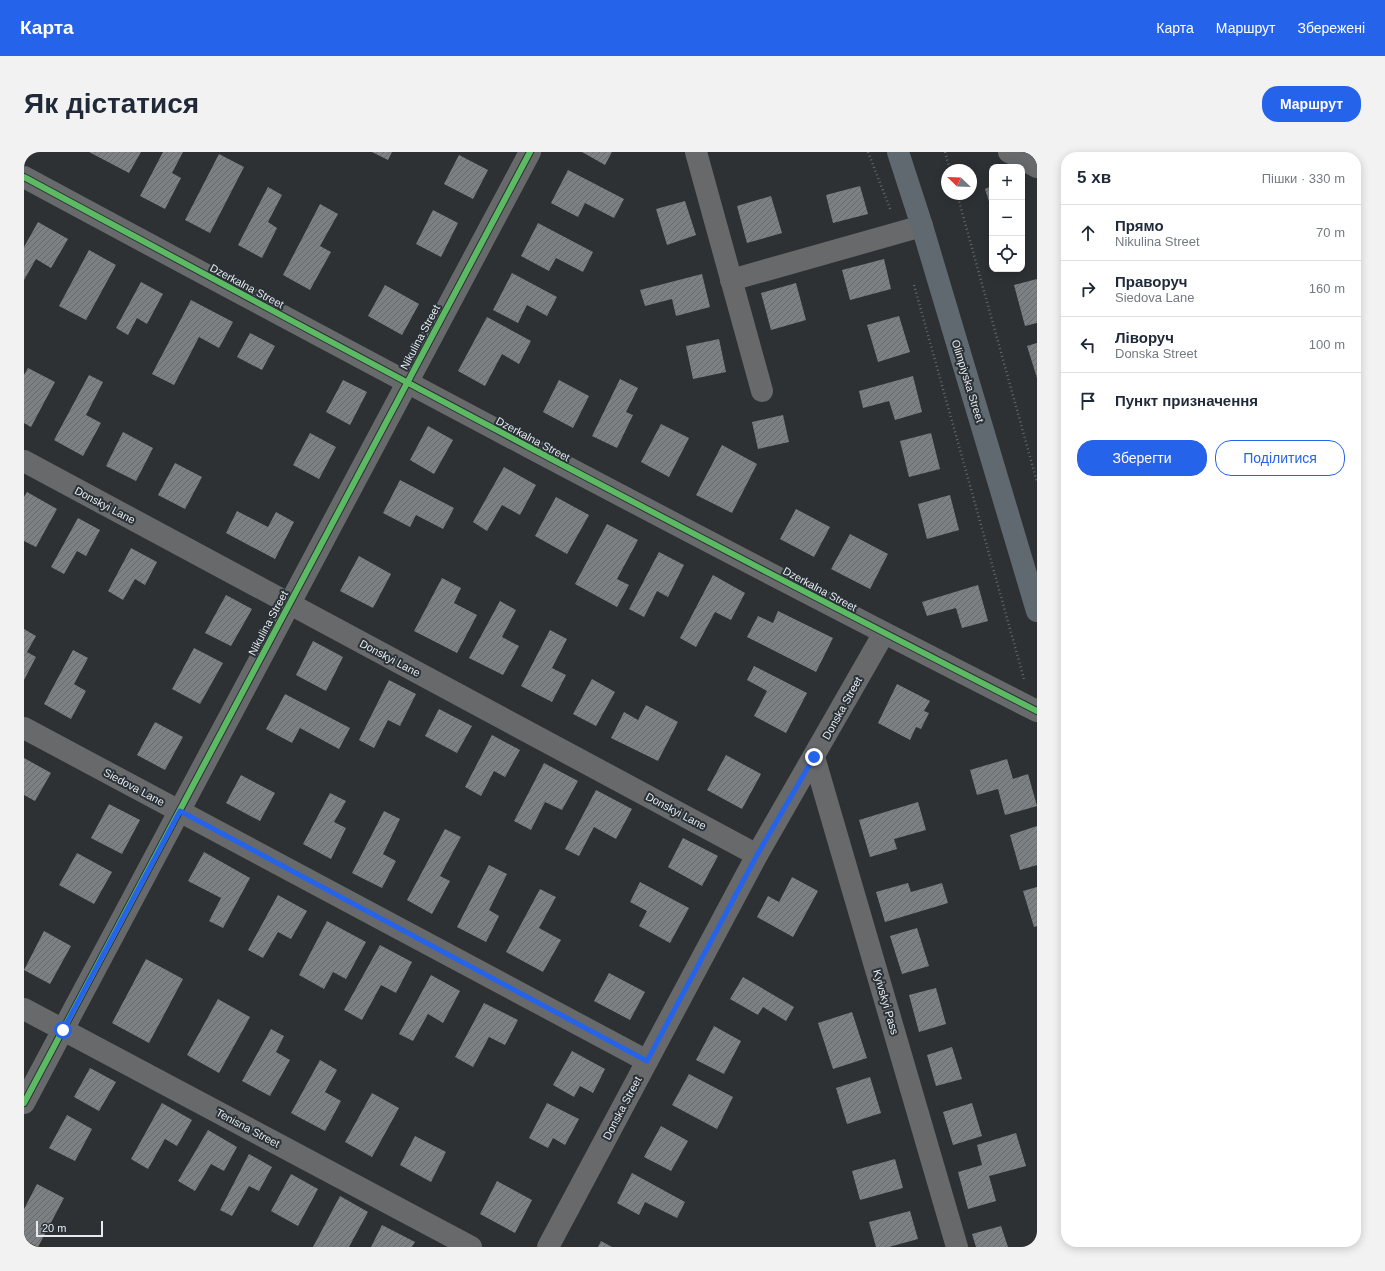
<!DOCTYPE html>
<html lang="uk">
<head>
<meta charset="utf-8">
<style>
	:root { --surface:#fff; --page:#f2f2f3; --text:#1f2937; --muted:#747a83; --line:#e0e1e3; --accent:#2563eb }
	body { margin:0; font-family:Arial,sans-serif; background:var(--page); color:var(--text) }
	.controls { position:absolute; right:12px; top:12px; display:grid; overflow:hidden; border-radius:8px; box-shadow:0 2px 10px #0003 }
	.controls button { width:36px; height:36px; display:grid; place-items:center; padding:0; border:0; border-bottom:1px solid var(--line); background:var(--surface); color:var(--text); font:20px sans-serif }
	.compass { position:absolute; left:917px; top:12px; width:36px; height:36px; border-radius:50%; background:var(--surface); box-shadow:0 2px 10px #0003; rotate:293deg }
	.scale { position:absolute; left:12px; bottom:10px; width:67px; box-sizing:border-box; padding-left:4px; border:2px solid #e5eaee; border-top:0; font-size:11px; line-height:14px; white-space:nowrap; color:#e5eaee; -webkit-text-stroke:3px #2a3137; paint-order:stroke }
	.stop { position:absolute; width:12px; height:12px; margin:-9px; border:3px solid #2563eb; border-radius:50%; background:#fff }
	.stop.end { background:#2563eb; border-color:#fff; box-shadow:0 1px 4px #0008 }
	.list { margin:0; padding:0; list-style:none }
	h2 { display:flex; justify-content:space-between; align-items:center; height:52px; margin:0; padding:0 16px; font-size:17px }
	h2 small { font-size:13px; font-weight:400; color:var(--muted) }
	.list li { display:grid; grid-template-columns:26px 1fr auto; gap:12px; align-items:center; box-sizing:border-box; height:56px; padding:0 16px; border-top:1px solid var(--line) }
	.list b { display:block; font-size:15px; white-space:nowrap }
	.list p { margin:0; font-size:13px; white-space:nowrap; color:var(--muted) }
	.list em { font-size:13px; font-style:normal; color:var(--muted) }
	.actions { display:flex; gap:8px; padding:12px 16px }
	.actions a { flex:1; padding:9px 0; border:1px solid var(--accent); border-radius:16px; text-align:center; font-size:14px; color:var(--accent) }
	.actions .main { background:var(--accent); color:#fff }
	.icon { flex:none; width:22px; height:22px; fill:none; stroke:currentColor; stroke-width:2; stroke-linecap:round; stroke-linejoin:round }
	.map { position:relative; flex:none; width:1013px; height:1095px; overflow:hidden; border-radius:16px }
	header { display:flex; align-items:center; gap:24px; box-sizing:border-box; height:56px; padding:0 20px; background:var(--accent); color:#fff }
	header strong { font-size:19px }
	nav { display:flex; gap:22px; margin-inline-start:auto; font-size:14px }
	.intro { display:flex; align-items:center; justify-content:space-between; box-sizing:border-box; height:96px; padding:0 24px }
	h1 { margin:0; font-size:28px }
	.button { padding:10px 18px; border-radius:16px; background:var(--accent); color:#fff; font-size:14px; font-weight:700 }
	main { display:flex; gap:24px; padding:0 24px }
	aside { flex:1; background:var(--surface); border-radius:16px; box-shadow:0 2px 10px #0003 }
	.map>svg:first-child { display:block }
	.building { fill:url(#building-hatch) }
	.lines { fill:none; stroke-linecap:round; stroke-linejoin:round }
	.path { stroke:#636769; stroke-width:2.5; stroke-dasharray:1 3; stroke-linecap:butt }
	.minor { stroke:#67696b; stroke-width:22 }
	.major { stroke:#606970; stroke-width:22 }
	.cycleway-casing { stroke:#2a3137; stroke-width:8 }
	.cycleway { stroke:#5cba63; stroke-width:6 }
	.route { stroke:#2563eb; stroke-width:5 }
	.labels { text-anchor:middle; dominant-baseline:central; stroke-width:4; stroke-linejoin:round; paint-order:stroke }
	.street-label { font-size:11px; fill:#e5eaee; stroke:#2a3137 }
</style>
</head>
<body>
<header>
<strong>Карта</strong>
<nav><a>Карта</a><a>Маршрут</a><a>Збережені</a></nav>
</header>
<div class="intro"><h1>Як дістатися</h1><a class="button">Маршрут</a></div>
<main>
<div class="map">
<svg width="1013" height="1095" viewBox="0 0 1013 1095">
	<defs>
		<pattern id="building-hatch" width="6" height="6" patternUnits="userSpaceOnUse"><rect width="6" height="6" fill="#7d8083"/><path d="M-1 1l2-2M0 6l6-6M5 7l2-2" fill="none" stroke="#67696b"/></pattern>
	</defs>
	<rect width="100%" height="100%" fill="#2d3134"/>
	<g class="building">
		<path d="M65,0h52l-12,21z"/>
		<path d="M139,0h20l-11,21 9,5 -16,31 -25,-13z"/>
		<path d="M348,0h20l-4,8z"/>
		<path d="M558,0h30l-7,13z"/>
		<path d="M195,2l25,13 -34,66 -25,-13z"/>
		<path d="M435,3l29,15 -15,29 -29,-15z"/>
		<path d="M544,18l56,29 -10,19 -29,-15 -7,14 -27,-14z"/>
		<path d="M836,34l8,28 -35,9 -7,-28z"/>
		<path d="M968,34v25l-7,-22z"/>
		<path d="M244,35l14,8 -14,27 9,6 -15,30 -24,-13z"/>
		<path d="M747,44l11,37 -35,10 -10,-37z"/>
		<path d="M661,49l11,34 -29,10 -11,-36z"/>
		<path d="M296,52l18,10 -18,32 11,6 -21,38 -27,-15z"/>
		<path d="M409,58l25,13 -17,34 -25,-13z"/>
		<path d="M14,70l30,17 -17,29 -15,-9 -12,21v-33z"/>
		<path d="M514,71l55,29 -10,20 -27,-14 -7,13 -28,-15z"/>
		<path d="M65,98l27,15 -30,55 -27,-14z"/>
		<path d="M860,107l7,30 -41,11 -8,-30z"/>
		<path d="M488,121l45,24 -10,19 -20,-11 -9,18 -25,-13z"/>
		<path d="M678,122l8,33 -34,9 -4,-17 -27,7 -5,-16z"/>
		<path d="M1013,127v44l-12,3 -11,-41z"/>
		<path d="M117,130l22,12 -16,30 -10,-6 -9,17 -12,-7z"/>
		<path d="M772,131l10,37 -35,10 -10,-37z"/>
		<path d="M361,133l34,19 -17,31 -34,-19z"/>
		<path d="M167,148l42,22 -14,26 -20,-11 -25,48 -22,-11z"/>
		<path d="M875,164l11,36 -32,10 -11,-37z"/>
		<path d="M463,165l44,24 -12,23 -17,-10 -17,32 -27,-15z"/>
		<path d="M226,181l25,13 -13,24 -25,-13z"/>
		<path d="M695,187l7,33 -33,7 -7,-33z"/>
		<path d="M1013,191v35l-10,-32z"/>
		<path d="M4,216l27,14 -24,45 -7,-4v-48z"/>
		<path d="M65,223l14,7 -17,33 15,8 -18,33 -29,-16z"/>
		<path d="M889,224l9,36 -27,8 -6,-19 -26,7 -4,-17z"/>
		<path d="M596,227l18,9 -12,24 7,3 -16,33 -25,-12z"/>
		<path d="M319,228l24,12 -17,33 -24,-13z"/>
		<path d="M535,228l30,16 -16,32 -30,-16z"/>
		<path d="M759,263l6,27 -31,7 -6,-27z"/>
		<path d="M637,272l28,14 -20,39 -28,-15z"/>
		<path d="M404,274l25,14 -19,34 -24,-14z"/>
		<path d="M99,280l30,16 -17,33 -30,-15z"/>
		<path d="M286,281l26,14 -17,32 -26,-14z"/>
		<path d="M907,281l9,36 -31,8 -9,-36z"/>
		<path d="M698,293l35,19 -25,49 -36,-18z"/>
		<path d="M151,311l27,14 -17,32 -27,-14z"/>
		<path d="M480,315l32,18 -16,30 -18,-10 -15,26 -14,-9z"/>
		<path d="M376,328l54,28 -11,21 -27,-14 -6,12 -27,-14z"/>
		<path d="M3,340l30,17 -21,38 -12,-6v-44z"/>
		<path d="M926,343l9,35 -32,9 -9,-35z"/>
		<path d="M532,345l33,18 -22,39 -32,-18z"/>
		<path d="M772,357l34,18 -16,30 -34,-18z"/>
		<path d="M213,359l31,16 8,-15 18,10 -19,37 -49,-26z"/>
		<path d="M54,366l22,12 -14,26 -9,-5 -13,23 -13,-7z"/>
		<path d="M583,372l31,16 -21,39 12,6 -12,22 -42,-23z"/>
		<path d="M826,382l38,20 -18,35 -39,-20z"/>
		<path d="M107,396l26,14 -12,23 -10,-6 -12,21 -15,-9z"/>
		<path d="M635,400l25,13 -16,32 -11,-6 -13,26 -15,-8z"/>
		<path d="M335,404l32,18 -18,34 -33,-17z"/>
		<path d="M689,423l32,18 -14,27 -16,-8 -19,35 -16,-9z"/>
		<path d="M418,426l19,10 -7,15 23,12 -20,38 -43,-22z"/>
		<path d="M954,433l10,36 -26,7 -6,-20 -29,8 -5,-14z"/>
		<path d="M202,443l26,14 -21,37 -26,-13z"/>
		<path d="M476,449l16,9 -14,27 17,9 -16,29 -34,-17z"/>
		<path d="M754,459l55,27 -17,34 -69,-35 11,-21 15,7z"/>
		<path d="M0,477l12,7 -9,16 9,5 -12,23z"/>
		<path d="M526,478l17,9 -15,29 14,7 -14,27 -31,-16z"/>
		<path d="M289,489l30,16 -17,34 -30,-16z"/>
		<path d="M170,496l29,15 -23,41 -28,-15z"/>
		<path d="M49,498l15,8 -14,26 12,7 -15,28 -27,-15z"/>
		<path d="M730,514l53,27 -21,40 -32,-17 13,-25 -20,-11z"/>
		<path d="M568,527l23,13 -19,34 -23,-12z"/>
		<path d="M365,528l27,14 -16,32 -12,-6 -14,28 -15,-8z"/>
		<path d="M873,532l33,17 -6,10 5,2 -8,16 -5,-2 -6,13 -32,-17z"/>
		<path d="M261,542l65,34 -11,21 -39,-21 -8,15 -26,-14z"/>
		<path d="M622,553l32,17 -20,39 -47,-23 13,-26 14,8z"/>
		<path d="M415,557l33,17 -15,27 -32,-17z"/>
		<path d="M131,570l28,15 -18,33 -28,-15z"/>
		<path d="M468,583l28,15 -15,27 -11,-6 -13,25 -16,-9z"/>
		<path d="M702,603l35,19 -19,35 -35,-19z"/>
		<path d="M0,606l27,15 -16,28 -11,-6z"/>
		<path d="M983,607l6,20 15,-5 9,32 -32,9 -7,-26 -21,6 -7,-25z"/>
		<path d="M520,611l34,18 -16,29 -17,-8 -14,28 -17,-9z"/>
		<path d="M217,623l34,18 -15,28 -34,-18z"/>
		<path d="M572,638l36,19 -16,30 -22,-12 -15,29 -14,-7z"/>
		<path d="M306,641l16,8 -12,21 12,6 -15,31 -28,-15z"/>
		<path d="M894,650l8,28 -32,9 3,10 -27,8 -11,-37z"/>
		<path d="M85,652l31,16 -18,34 -31,-16z"/>
		<path d="M360,659l16,8 -17,35 13,7 -14,27 -30,-15z"/>
		<path d="M1013,674v39l-17,5 -10,-35z"/>
		<path d="M421,677l16,8 -21,39 10,5 -18,33 -25,-14z"/>
		<path d="M659,686l35,18 -16,30 -34,-19z"/>
		<path d="M180,700l46,26 -27,50 -14,-7 12,-23 -33,-17z"/>
		<path d="M53,701l35,19 -18,32 -35,-19z"/>
		<path d="M465,713l18,9 -18,36 10,6 -13,26 -29,-15z"/>
		<path d="M768,725l26,14 -25,46 -36,-20 11,-21 11,6z"/>
		<path d="M616,730l49,26 -19,35 -31,-17 8,-15 -17,-9z"/>
		<path d="M884,731l3,9 31,-9 6,20 -63,19 -9,-30z"/>
		<path d="M1013,735v39l-3,1 -11,-36z"/>
		<path d="M516,737l16,8 -17,31 22,12 -18,32 -37,-20z"/>
		<path d="M254,743l29,16 -16,28 -13,-7 -15,26 -15,-8z"/>
		<path d="M303,769l39,21 -20,37 -13,-7 -9,17 -25,-14z"/>
		<path d="M893,776l12,38 -27,8 -12,-38z"/>
		<path d="M20,779l27,15 -21,38 -26,-14z"/>
		<path d="M356,793l32,17 -16,31 -15,-8 -19,35 -18,-10z"/>
		<path d="M122,807l37,20 -34,64 -37,-20z"/>
		<path d="M585,821l36,19 -15,28 -36,-19z"/>
		<path d="M407,823l29,16 -17,32 -15,-9 -15,27 -14,-7z"/>
		<path d="M719,825l51,30 -8,14 -23,-14 -5,8 -28,-16z"/>
		<path d="M912,836l10,36 -27,8 -10,-37z"/>
		<path d="M194,847l32,18 -31,56 -32,-18z"/>
		<path d="M460,851l34,17 -13,25 -16,-8 -16,30 -18,-10z"/>
		<path d="M828,860l15,46 -34,11 -15,-46z"/>
		<path d="M690,874l27,15 -17,33 -28,-14z"/>
		<path d="M247,877l13,7 -8,16 14,8 -20,36 -28,-15z"/>
		<path d="M928,895l10,32 -26,7 -9,-31z"/>
		<path d="M548,899l33,18 -12,24 -13,-7 -6,11 -21,-12z"/>
		<path d="M296,908l17,10 -12,22 16,9 -16,30 -34,-18z"/>
		<path d="M66,916l26,14 -17,29 -25,-14z"/>
		<path d="M665,922l44,23 -16,32 -45,-24z"/>
		<path d="M846,925l11,36 -34,11 -11,-36z"/>
		<path d="M348,941l27,15 -27,49 -27,-15z"/>
		<path d="M138,951l30,17 -15,26 -12,-7 -17,30 -17,-10z"/>
		<path d="M523,951l32,16 -14,26 -12,-7 -5,10 -19,-10z"/>
		<path d="M948,951l10,33 -29,9 -10,-33z"/>
		<path d="M43,963l25,14 -17,32 -26,-13z"/>
		<path d="M637,974l27,15 -17,30 -27,-14z"/>
		<path d="M184,978l29,17 -13,24 -13,-7 -16,27 -17,-10z"/>
		<path d="M992,981l10,33 -37,10 7,25 -28,8 -10,-37 24,-7 -5,-20z"/>
		<path d="M391,984l31,16 -15,30 -31,-17z"/>
		<path d="M225,1002l23,13 -13,24 -10,-5 -17,30 -12,-6z"/>
		<path d="M871,1007l8,29 -43,12 -8,-29z"/>
		<path d="M608,1021l53,29 -8,16 -32,-16 -6,13 -22,-12z"/>
		<path d="M267,1022l27,15 -20,37 -27,-15z"/>
		<path d="M473,1029l35,19 -17,33 -35,-19z"/>
		<path d="M13,1032l27,14 -26,49 -14,-7v-31z"/>
		<path d="M316,1044l28,16 -19,35h-36z"/>
		<path d="M886,1059l8,28 -29,8h-13l-7,-25z"/>
		<path d="M358,1073l33,17 -3,5h-41z"/>
		<path d="M977,1074l7,21h-32l-4,-13z"/>
		<path d="M577,1089l11,6h-14z"/>
	</g>
	<g class="lines">
		<g class="path">
			<path d="M844,0l23,59"/>
			<path d="M921,0l5,18"/>
			<path d="M933,42l80,288"/>
			<path d="M890,133l110,394"/>
		</g>
		<g class="minor">
			<path d="M672,0l66,239"/>
			<path d="M985,0l28,15"/>
			<path d="M0,25c336,181 673,361 1013,534"/>
			<path d="M707,128l191,-54"/>
			<path d="M0,309l733,394"/>
			<path d="M0,576l623,333"/>
			<path d="M790,605l143,490"/>
			<path d="M0,857l447,238"/>
			<path d="M0,951l506,-951"/>
			<path d="M524,1095l209,-392 127,-222"/>
		</g>
		<path class="major" d="M874,0l24,74 115,385"/>
		<defs>
			<g id="cycleway">
				<path d="M0,25c336,181 673,361 1013,534"/>
				<path d="M0,951l506,-951"/>
			</g>
		</defs>
		<use href="#cycleway" class="cycleway-casing"/>
		<use href="#cycleway" class="cycleway"/>
	</g>
	<g class="lines">
		<path class="route" d="M39,878l117,-219 467,250 110,-206 57,-98"/>
	</g>
	<g class="labels">
		<g class="street-label">
			<text transform="translate(223 134) rotate(28)">Dzerkalna Street</text>
			<text transform="translate(396 185) rotate(-62)">Nikulina Street</text>
			<text transform="translate(944 229) rotate(73)">Olimpiyska Street</text>
			<text transform="translate(509 287) rotate(28)">Dzerkalna Street</text>
			<text transform="translate(81 353) rotate(28)">Donskyi Lane</text>
			<text transform="translate(796 437) rotate(28)">Dzerkalna Street</text>
			<text transform="translate(244 471) rotate(-62)">Nikulina Street</text>
			<text transform="translate(366 506) rotate(28)">Donskyi Lane</text>
			<text transform="translate(818 556) rotate(-61)">Donska Street</text>
			<text transform="translate(110 635) rotate(28)">Siedova Lane</text>
			<text transform="translate(652 659) rotate(28)">Donskyi Lane</text>
			<text transform="translate(862 850) rotate(74)">Kyivskyi Pass</text>
			<text transform="translate(598 956) rotate(-62)">Donska Street</text>
			<text transform="translate(224 976) rotate(28)">Tenisna Street</text>
		</g>
	</g>
</svg>
<div class="controls">
<button>+</button>
<button>−</button>
<button><svg class="icon" aria-label="locate" viewBox="0 0 24 24"><circle cx="12" cy="12" r="6"/><path d="M12 2v4M12 18v4M2 12h4M18 12h4"/></svg></button>
</div>
<svg class="compass" viewBox="-18 -18 36 36"><path d="M0-13l5 13h-10z" fill="#e53935"/><path d="M0 13l5-13h-10z" fill="#747a83"/></svg>
<div class="scale">20 m</div>
<div class="stop" style="left:39px;top:878px"></div>
<div class="stop end" style="left:790px;top:605px"></div>
</div>
<aside>
<h2>5 хв<small>Пішки · 330 m</small></h2>
<ul class="list">
<li><svg class="icon" aria-label="ahead" viewBox="0 0 24 24"><path d="M12 20V5M6 11l6-6 6 6"/></svg><div><b>Прямо</b><p>Nikulina Street</p></div><em>70 m</em></li>
<li><svg class="icon" aria-label="right" viewBox="0 0 24 24"><path d="M7 20v-9h11M14 6l5 5-5 5"/></svg><div><b>Праворуч</b><p>Siedova Lane</p></div><em>160 m</em></li>
<li><svg class="icon" aria-label="left" viewBox="0 0 24 24"><path d="M17 20v-9H6M10 6l-5 5 5 5"/></svg><div><b>Ліворуч</b><p>Donska Street</p></div><em>100 m</em></li>
<li><svg class="icon" aria-label="arrive" viewBox="0 0 24 24"><path d="M6 21V4h12l-3 4 3 4H6"/></svg><div><b>Пункт призначення</b></div></li>
</ul>
<div class="actions"><a class="main">Зберегти</a><a>Поділитися</a></div>
</aside>
</main>
</body>
</html>
